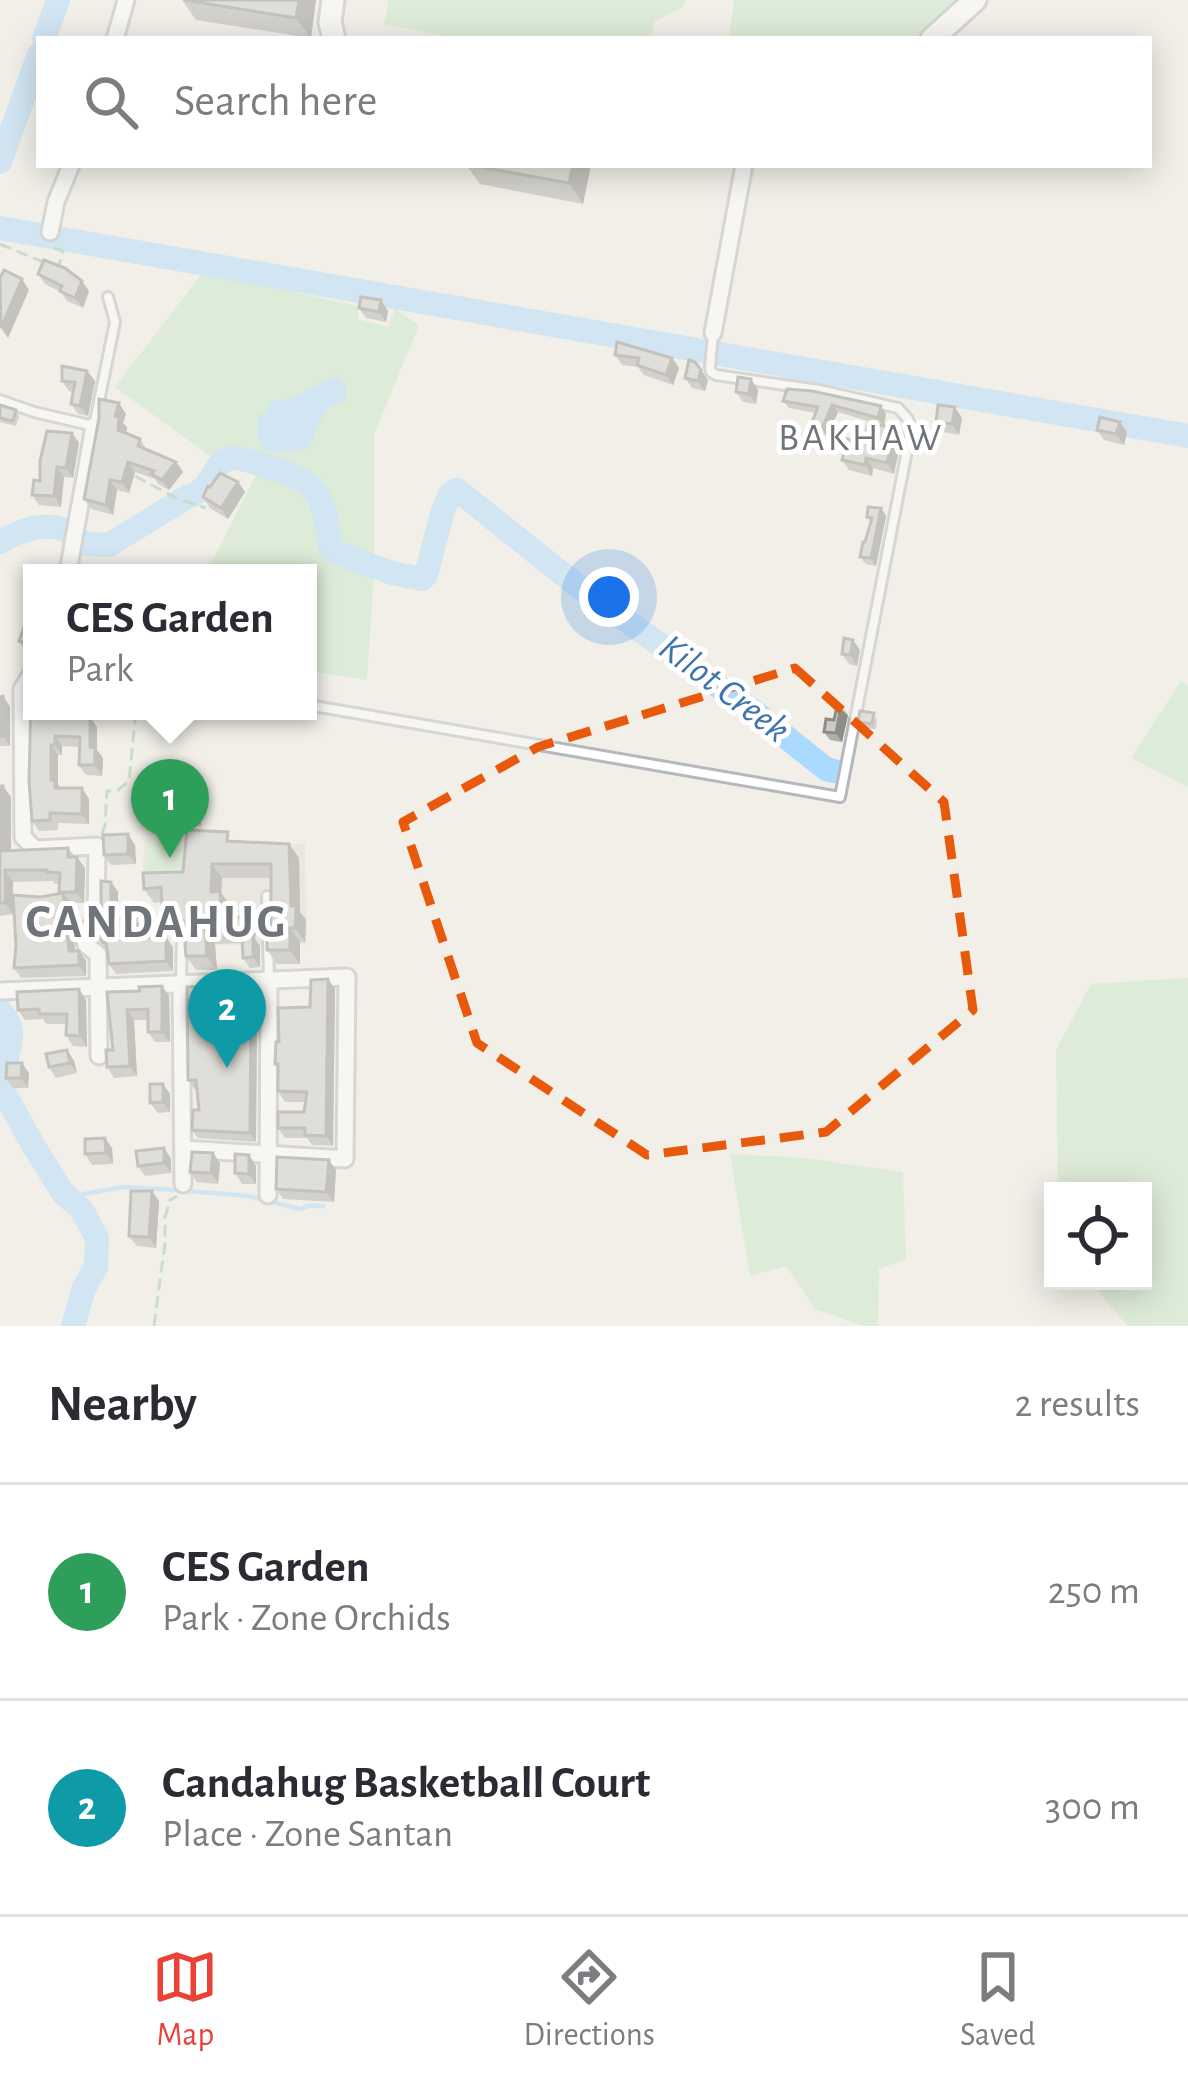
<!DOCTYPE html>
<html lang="en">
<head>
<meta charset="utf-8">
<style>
	:root { --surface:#fff; --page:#f2f2f3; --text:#2b2b33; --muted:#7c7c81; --line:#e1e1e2; --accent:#ea4335 }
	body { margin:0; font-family:"Alegreya Sans",sans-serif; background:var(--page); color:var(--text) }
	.controls { position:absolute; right:36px; bottom:36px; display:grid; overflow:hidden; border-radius:0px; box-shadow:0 6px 30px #0003 }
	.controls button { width:108px; height:108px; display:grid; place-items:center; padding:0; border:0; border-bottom:3px solid var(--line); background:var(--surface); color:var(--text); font:60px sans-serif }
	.you { position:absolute; left:609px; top:597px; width:42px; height:42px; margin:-30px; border:9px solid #fff; border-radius:50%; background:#1a73e8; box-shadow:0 0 0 18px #1a73e833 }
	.badge { display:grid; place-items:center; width:78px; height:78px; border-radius:50%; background:var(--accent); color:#fff; font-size:39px; font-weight:700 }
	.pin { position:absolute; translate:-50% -99px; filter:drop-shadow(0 3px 6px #0008) }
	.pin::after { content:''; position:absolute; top:63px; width:42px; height:36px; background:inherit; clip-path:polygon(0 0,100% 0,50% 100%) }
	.popup { position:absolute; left:23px; top:564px; width:294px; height:156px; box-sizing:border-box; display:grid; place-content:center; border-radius:0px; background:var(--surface); filter:drop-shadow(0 3px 9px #0005); font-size:39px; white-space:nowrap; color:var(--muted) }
	.popup b { font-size:45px; color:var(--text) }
	.popup::after { content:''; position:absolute; left:50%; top:100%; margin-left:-24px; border:24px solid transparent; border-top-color:var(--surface) }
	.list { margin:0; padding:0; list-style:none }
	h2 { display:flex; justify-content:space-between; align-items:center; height:156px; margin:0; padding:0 48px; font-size:51px }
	h2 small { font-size:39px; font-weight:400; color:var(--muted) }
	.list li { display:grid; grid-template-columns:78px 1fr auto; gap:36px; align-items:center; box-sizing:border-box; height:216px; padding:0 48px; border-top:3px solid var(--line) }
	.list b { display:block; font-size:45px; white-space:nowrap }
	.list p { margin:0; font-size:39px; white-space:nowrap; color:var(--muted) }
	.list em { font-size:39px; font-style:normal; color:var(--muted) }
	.icon { flex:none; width:66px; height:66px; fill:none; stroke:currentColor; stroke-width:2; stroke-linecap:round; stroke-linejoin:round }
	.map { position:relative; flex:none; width:1188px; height:1326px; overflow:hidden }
	.search { position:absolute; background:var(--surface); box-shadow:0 6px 30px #0003; left:36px; right:36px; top:36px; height:132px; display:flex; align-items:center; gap:30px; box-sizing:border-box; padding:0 42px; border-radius:0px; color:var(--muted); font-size:45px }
	.sheet { height:588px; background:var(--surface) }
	nav { display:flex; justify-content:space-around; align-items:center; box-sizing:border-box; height:168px; border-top:3px solid var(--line); background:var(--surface); font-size:33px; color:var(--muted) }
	nav a { display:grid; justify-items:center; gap:6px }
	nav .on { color:var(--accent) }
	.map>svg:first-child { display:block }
	.education { fill:#e1ded6 }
	.green { fill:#c5e8c5 }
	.water { fill:#aadaff }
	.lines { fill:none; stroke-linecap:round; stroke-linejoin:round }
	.stream { stroke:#aadaff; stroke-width:4.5 }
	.river { stroke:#aadaff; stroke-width:24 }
	.lane-casing { stroke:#b5b8bc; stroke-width:14 }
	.street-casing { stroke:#b5b8bc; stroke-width:21 }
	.secondary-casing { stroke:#b6babf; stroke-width:27 }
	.path { stroke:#9cc7a9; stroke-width:3; stroke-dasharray:12 6; stroke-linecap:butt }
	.lane { stroke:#fff; stroke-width:8 }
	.street { stroke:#fff; stroke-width:15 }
	.secondary { stroke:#fff; stroke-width:21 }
	.wall { fill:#afaea9 }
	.shaded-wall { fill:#8f8d8a }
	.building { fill:#cccac5; stroke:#8f8d8a; stroke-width:3 }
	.marked { fill:none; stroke:#e8590c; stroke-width:9; stroke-dasharray:24 15; stroke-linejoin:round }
	.labels { text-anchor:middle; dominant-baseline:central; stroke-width:10; stroke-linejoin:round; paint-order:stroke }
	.neighbourhood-label { font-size:39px; letter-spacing:3px; fill:#70757a; stroke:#fff }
	.water-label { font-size:39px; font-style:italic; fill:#4174aa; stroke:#fff }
	.district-label { font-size:48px; font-weight:bold; letter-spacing:3px; fill:#70757a; stroke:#fff }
</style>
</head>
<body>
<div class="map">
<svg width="1188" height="1326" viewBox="0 0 1188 1326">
	<rect width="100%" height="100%" fill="#f1efe8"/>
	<path class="education" d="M145,838l160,6 2,100 -108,2 -3,-64 -54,-1z"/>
	<g class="green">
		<path d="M389,0h297l-3,7 -29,15 -4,17h-189l-77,-15z"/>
		<path d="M734,0h229l-46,39h-188z"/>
		<path d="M203,272l155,34v13l30,8 7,-18 24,16 -45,110v121l-34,-12 -18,-60c-25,-21 -65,-32 -96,-35l-12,10 -99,-72z"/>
		<path d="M258,471l25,9 28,14 12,58 8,7 43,15 -7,106 -59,-9v-98h-102z"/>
		<path d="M1181,681l7,5v101l-57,-29z"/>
		<path d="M149,841l45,3 -2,34h-46z"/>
		<path d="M1188,978v348h-60l-39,-45h54v-90h-85l-2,-141 35,-66z"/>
		<path d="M730,1154l74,4 99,14 3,87 -27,10 -1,57h-14l-49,-17 -29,-43 -36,10z"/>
	</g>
	<path class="water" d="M337,375l9,9 -1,17c-4,2 -13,4 -17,7 -4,4 -18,34 -18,40l-10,3 -34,1c-8,-9 -9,-24 -8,-36l8,-4 3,-10 25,-5z"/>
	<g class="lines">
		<g class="stream">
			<path d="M188,1191l60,5 52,13 8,-3h15"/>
			<path d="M67,1197l57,-10 50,3"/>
		</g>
		<g class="river">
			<path d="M44,39l14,-39"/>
			<path d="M0,162l39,-108"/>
			<path d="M0,228l1188,208"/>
			<path d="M79,540l7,4 23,1 78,-48c29,-9 23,-32 41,-38 11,-3 27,4 38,7 51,15 59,28 64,82l5,4 57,21 30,6 4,-4 17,-65 8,-17 6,-3 122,97 177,126 70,56 8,2"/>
			<path d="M0,542c21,-12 46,-22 68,-10"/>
			<path d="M0,1011c23,22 4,47 0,74l33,60 30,48 19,17 15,28 -1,29 -12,21 -11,38"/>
		</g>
		<defs>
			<g id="lane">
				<path d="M0,400l34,12 60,14 21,-104 -7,-25"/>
				<path d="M308,705l532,92 71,-367 -3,-11 -10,-11 -79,-18 -103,-15 -5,-3 -1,-5 3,-33"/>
				<path d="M267,896l2,83"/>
				<path d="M181,983l1,-48"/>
			</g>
			<g id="street">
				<path d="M115,39l11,-39"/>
				<path d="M50,232l6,-30 15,-37"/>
				<path d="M713,333l31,-168"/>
				<path d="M68,573c8,-49 18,-98 26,-147"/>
				<path d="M32,673l-10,16 1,148 12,12 62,-3 -1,72 -12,18 2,9 12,9 1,102"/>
				<path d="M181,985l2,199"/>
				<path d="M0,991l347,-14 -2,182 -162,-10"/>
				<path d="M268,1195l1,-215"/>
			</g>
			<g id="secondary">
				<path d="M333,0l-3,22 4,17"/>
				<path d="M932,39l43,-39"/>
			</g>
		</defs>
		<use href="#lane" class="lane-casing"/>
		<use href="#street" class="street-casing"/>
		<use href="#secondary" class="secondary-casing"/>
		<g class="path">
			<path d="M0,244l43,18"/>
			<path d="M54,248l9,3 -5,17"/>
			<path d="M135,476l41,22 30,10"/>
			<path d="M102,834l3,-9 2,-34h10l12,-10 7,-70"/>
			<path d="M154,1326l11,-83v-26l5,-17 7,-4"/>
		</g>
		<use href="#lane" class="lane"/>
		<use href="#street" class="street"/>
		<use href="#secondary" class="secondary"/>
	</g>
	<g class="wall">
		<path d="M182,0h134l-5,38 -115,-18z"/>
		<path d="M466,165h125l-8,39 -103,-20z"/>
		<path d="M38,274l51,17 -6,17 -16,-7 -6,-9 -16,-8z"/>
		<path d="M359,308l29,3 -2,11 -20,-4z"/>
		<path d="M615,355l57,3 7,10 -6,17 -29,-10 -6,-8 -16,-2z"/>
		<path d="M695,362l13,18 -3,11 -13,-3 -7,-10z"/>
		<path d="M87,371l8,10 -7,35 -10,-2 -7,-10 2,-12 -4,-1 -7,-10z"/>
		<path d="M787,389l99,25 -2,12 -46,-14 -11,24 -10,-4 -6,-7 4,-12 -26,-5 -6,-7z"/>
		<path d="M758,390l-2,14 -13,-2 -7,-10z"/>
		<path d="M0,405l16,5 3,6 -3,10 -16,-4z"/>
		<path d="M126,414l-3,9 4,4 -1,6 14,6 7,11 29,12 7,10 -14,18 -11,-6 -3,-5 -20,-7 -6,21 -12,-3 -4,25 -22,-6 -7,-10 15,-81z"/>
		<path d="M962,418l-3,17 -16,-3 -7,-10z"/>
		<path d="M1097,430l30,2 -3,13 -20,-5z"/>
		<path d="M72,433l7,10 -6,35 -9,-1 -3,30 -22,-2 -7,-10z"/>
		<path d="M901,439l-7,35 -21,-6 -1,8 -23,-6 -7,-10 22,-17z"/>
		<path d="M238,482l7,10 -17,27 -18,-11 -7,-11z"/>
		<path d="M881,508l5,8 -10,50 -10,-2 -6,-7 11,-35 -4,-5z"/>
		<path d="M32,590v63l-6,-2 -7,-10 11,-30 -4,-6z"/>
		<path d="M860,650l-3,16 -8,-2 -7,-10z"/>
		<path d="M3,696l7,11v39h-10v-49z"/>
		<path d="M841,706l7,9 -6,27 -12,-2 -6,-8z"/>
		<path d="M62,711v6h28l7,10v23l6,8 -1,18 -16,-1 -7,-10 1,-18 -18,-1v9h-4v30l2,3h22l7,11v25l-31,-1v7l-19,1 -7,-10 -3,-40z"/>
		<path d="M877,718l-1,11 -14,-1 -4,-6z"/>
		<path d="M0,786l11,11v53l57,-2 17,20 -1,35h-14l5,48h4l7,10v15l-65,2 -7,-10 26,-71 21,-3 -2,-10h-4l-2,-3 -40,1v32l-13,2z"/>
		<path d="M200,797l1,29 -24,1 -7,-10z"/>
		<path d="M128,834l7,11 1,19 -25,1 -7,-10z"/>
		<path d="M234,841l55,3 10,14 1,54 6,8 -1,22h-5v22h-23l-10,-14 4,-20v-52h-49l-1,15 9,12v12l26,15 -1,7 5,7v21l-10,1 -7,-10 -1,-15 -27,1 2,26h-21l-10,-14 -2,-27 -3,-2 -9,7 -9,-14 -1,-18 -8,1 -10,-14 39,-17z"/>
		<path d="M111,882l7,10v27h18l7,11v8l30,9v24l-57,3 -7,-10 -2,-15 -13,-18z"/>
		<path d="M328,979l7,10 -2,157 -21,-1 -5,-7h-22l-7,-10 26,-16 2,-10h-21l-7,-11v-23l-3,-4 4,-22 31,-35z"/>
		<path d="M162,986l7,10 1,46h-15l-7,-10v-12h-14l3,56 -23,2 -7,-11 6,-17 -6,-58 33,-1z"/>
		<path d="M207,986l6,8v9h3l2,3 39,7 -1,129 -58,-4 -6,-8 7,-20 -2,-21h-3l-6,-9z"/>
		<path d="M79,989l7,11 1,47 -14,-1 -7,-11v-11h-20l-3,-5 -18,1 -7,-10z"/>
		<path d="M67,1050l7,11 3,12 -21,5 -7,-11z"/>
		<path d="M29,1073l-1,15h-15l-7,-10z"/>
		<path d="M163,1084l7,10v18l-12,1 -8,-10z"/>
		<path d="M112,1148l1,16 -21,1 -7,-11z"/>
		<path d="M164,1148l7,11v14l-26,3 -7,-10z"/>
		<path d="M213,1153l7,10 -2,21 -21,-2 -7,-10z"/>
		<path d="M256,1166v18h-14l-7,-11z"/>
		<path d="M336,1170l-2,32 -51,-3 -7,-10z"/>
		<path d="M159,1201l-3,47 -19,-2 -8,-10z"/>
	</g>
	<g class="shaded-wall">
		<path d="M299,0h17l-5,38 -15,-20z"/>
		<path d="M573,165h18l-8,39 -14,-21z"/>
		<path d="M22,279l7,11 -21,48 -7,-10z"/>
		<path d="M82,281l7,10 -6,17 -8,-10z"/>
		<path d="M381,300l7,11 -2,11 -7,-10z"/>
		<path d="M672,358l7,10 -6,17 -7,-10z"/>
		<path d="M701,370l7,10 -3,11 -7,-10z"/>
		<path d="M87,371l8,10 -7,35 -8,-10z"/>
		<path d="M751,379l7,11 -2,14 -7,-10z"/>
		<path d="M119,403l7,11 -3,9 4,4 -2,14 -7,-11 -3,-14z"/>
		<path d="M832,405l6,7 -11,24 -5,-8z"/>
		<path d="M881,406l5,8 -2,12 -6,-8z"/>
		<path d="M955,407l7,11 -3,17 -7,-11z"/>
		<path d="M1120,422l7,10 -3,13 -8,-11z"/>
		<path d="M894,428l7,11 -7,35 -7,-11z"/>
		<path d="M72,433l7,10 -6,35 -7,-10z"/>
		<path d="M866,458l7,10 -1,8 -7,-11z"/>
		<path d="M128,462l7,10 -6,21 -7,-11z"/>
		<path d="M176,462l7,10 -14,18 -7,-10z"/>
		<path d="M57,467l7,10 -3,30 -7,-11z"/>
		<path d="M110,480l7,10 -4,25 -7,-10z"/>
		<path d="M238,482l7,10 -17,27 -7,-11z"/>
		<path d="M881,508l5,8 -10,50 -5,-8z"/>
		<path d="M853,640l7,10 -3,16 -7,-11z"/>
		<path d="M3,696l7,11v39l-7,-10z"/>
		<path d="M841,706l7,9 -6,27 -6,-9z"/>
		<path d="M90,717l7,10v23l6,8 -1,18 -7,-11 -5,-18z"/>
		<path d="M55,736l7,10v9l-7,-10z"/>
		<path d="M51,745l7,10v30l4,6v7l-11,-18z"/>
		<path d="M3,786l8,11v65l-8,-11z"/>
		<path d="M193,787l7,10 1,29 -7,-10z"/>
		<path d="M82,788l7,11v25l-7,-10z"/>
		<path d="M128,834l7,11 1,19 -8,-10z"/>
		<path d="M289,844l10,14 1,54 6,8 -1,22 -10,-14 -4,-22z"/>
		<path d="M77,857l8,11 -1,35 -8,-11z"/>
		<path d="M212,864l10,14 -1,15 9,12 1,25 -10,-14 -10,-24z"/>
		<path d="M5,870l8,12v32l-8,-11z"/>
		<path d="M111,882l7,10v37l-7,-10z"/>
		<path d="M63,893l8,10 5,59 -7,-11z"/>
		<path d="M246,918l10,14 -1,7 5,7v21l-7,-10v-17l-8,-12z"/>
		<path d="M136,919l7,11v18l-7,-10z"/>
		<path d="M290,928l10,14v22l-10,-14z"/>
		<path d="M205,930l10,14 2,26 -10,-14z"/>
		<path d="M166,937l7,10v24l-7,-10z"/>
		<path d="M79,951l7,10v15l-7,-11z"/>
		<path d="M328,979l7,10 -2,157 -7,-10z"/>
		<path d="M162,986l7,10 1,46 -8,-10z"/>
		<path d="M207,986l6,8 1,18 -6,-8z"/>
		<path d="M79,989l7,11 1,47 -7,-11z"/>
		<path d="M251,1005l6,8 -1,129 -6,-9z"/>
		<path d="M127,1010l7,10 3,56 -7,-10z"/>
		<path d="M67,1050l7,11 3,12 -7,-10z"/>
		<path d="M22,1063l7,10 -1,15 -7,-10z"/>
		<path d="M163,1084l7,10v18l-7,-10z"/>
		<path d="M105,1138l7,10 1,16 -7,-11z"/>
		<path d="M164,1148l7,11v14l-7,-10z"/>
		<path d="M213,1153l7,10 -2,21 -7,-11z"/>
		<path d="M249,1155l7,11v18l-7,-10z"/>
		<path d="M329,1160l7,10 -2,32 -8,-10z"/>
		<path d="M152,1191l7,10 -3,47 -7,-11z"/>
	</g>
	<g class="building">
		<path d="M184,0h115l-3,18z"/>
		<path d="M470,165h103l-4,18z"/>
		<path d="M44,260l21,8 17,13 -7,17 -15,-7 2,-5 -24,-12z"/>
		<path d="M4,270l18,9 -21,49 -1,-50z"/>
		<path d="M361,297l20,3 -2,12 -20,-4z"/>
		<path d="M617,342l55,16 -6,17 -29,-10 2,-7 -24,-3z"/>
		<path d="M689,360l6,2 6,8 -3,11 -13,-3z"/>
		<path d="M62,366l25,5 -7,35 -9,-2 4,-22 -13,-1z"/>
		<path d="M738,377l13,2 -2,15 -13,-2z"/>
		<path d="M787,389l25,2 69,15 -3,12 -46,-13 -10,23 -11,-3 7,-18 -35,-6z"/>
		<path d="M99,399l20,4 -4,13 4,1 -1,13 22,9 -2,7 38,16 -14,18 -11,-6 3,-3 -26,-9 -6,20 -12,-2 -4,25 -22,-6 15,-81z"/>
		<path d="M0,405l16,5 -3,11 -13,-3z"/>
		<path d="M938,405l17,2 -3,17 -16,-2z"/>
		<path d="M1100,417l20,5 -4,12 -19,-4z"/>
		<path d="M868,423l26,5 -7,35 -21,-5 -1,7 -23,-5 5,-21 17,4z"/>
		<path d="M47,431l25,2 -6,35 -9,-1 -3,29 -22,-1 2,-15 6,1v-20z"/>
		<path d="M220,473l18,9 -17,26 -18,-11 5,-11 2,1z"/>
		<path d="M868,507l13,1 -10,50 -11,-1 3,-15h2l7,-24 -5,-1z"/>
		<path d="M31,590h1v56l-13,-5 12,-34 -5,-2z"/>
		<path d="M844,638l9,2 -3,15 -8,-1z"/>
		<path d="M3,696v40h-3v-39z"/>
		<path d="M31,700l1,11h23v5l35,1v30l5,1v17h-16l1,-28 -25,-1v9h-4v35h4v8h27v26l-32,-1v7l-18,1 -3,-40z"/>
		<path d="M837,706h4l-5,27 -12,-1 2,-13 8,1z"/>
		<path d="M860,711l14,2 -2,11 -14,-2z"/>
		<path d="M0,786h3v65l65,-3v9h9l-1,35h-17l1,-19 -13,-1v-2h-42v33h-5z"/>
		<path d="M169,787h24l1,29 -24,1z"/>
		<path d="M187,830l41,2 -1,9 62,3 2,62h5l-1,22h-5v22h-23v-19l4,-1v-66h-59l-1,28 9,-1 1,25 25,2 -1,10 -40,2 2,26h-21l-3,-36 -12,-7 -8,7 -2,-33 -17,2 -1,-16 40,-1z"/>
		<path d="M128,834v20l-24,1 -1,-20z"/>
		<path d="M101,881l10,1v37h25v19l30,-1v24l-57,3 -3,-22 -3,1 -9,-12 7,-22z"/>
		<path d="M63,893l6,58h10v14l-65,3 2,-23 -3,-50 27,2z"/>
		<path d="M253,935v22l-10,1 -1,-22z"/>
		<path d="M328,979l-2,157 -21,-1v-7h-27v-16h26l3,-20 -29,-1v-27h-3l1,-22h3l-1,-34 32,-1 1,-27z"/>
		<path d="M162,986v46h-14v-23l-21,1 3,56 -23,1 -1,-17h7l-6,-58 33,-1 -1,-4z"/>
		<path d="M207,986l1,18 8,-1 1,3 34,-1 -1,128 -58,-3 1,-20h6l-3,-30h-8l-1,-93z"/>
		<path d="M79,989l1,47 -14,-1 1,-21h-28v-5l-21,1 -1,-18z"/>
		<path d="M67,1050l3,13 -21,4 -3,-13z"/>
		<path d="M7,1063h15l-1,15h-15z"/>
		<path d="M150,1084h13v18l-13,1z"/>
		<path d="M105,1138l1,15 -21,1v-15z"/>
		<path d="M164,1148v15l-26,3 -2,-15z"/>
		<path d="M192,1152l21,1 -2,20 -21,-1z"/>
		<path d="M235,1154l14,1v19l-14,-1z"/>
		<path d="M277,1157l52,3 -3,32 -50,-3z"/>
		<path d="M131,1191h21l-3,46 -20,-1z"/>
	</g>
	<path d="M0 0H1188V1326H0ZM795,668l149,134 29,208 -147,122 -179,23 -170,-112 -74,-221 135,-75z" fill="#f1efe8" fill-opacity=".55" fill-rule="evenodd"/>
	<path class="marked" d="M795,668l149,134 29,208 -147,122 -179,23 -170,-112 -74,-221 135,-75z"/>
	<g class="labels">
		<g class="neighbourhood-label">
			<text x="861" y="438">BAKHAW</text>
		</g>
		<g class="water-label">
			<text transform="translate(724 689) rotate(37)">Kilot Creek</text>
		</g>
		<g class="district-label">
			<text x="157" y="923">CANDAHUG</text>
		</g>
	</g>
</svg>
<div class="controls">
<button><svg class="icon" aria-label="locate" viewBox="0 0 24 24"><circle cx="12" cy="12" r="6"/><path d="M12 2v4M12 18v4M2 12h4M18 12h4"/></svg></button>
</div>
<div class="you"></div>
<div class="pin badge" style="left:170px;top:858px;background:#2e9e5b">1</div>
<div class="popup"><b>CES Garden</b>Park</div>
<div class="pin badge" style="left:227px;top:1068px;background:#0f9aa8">2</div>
<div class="search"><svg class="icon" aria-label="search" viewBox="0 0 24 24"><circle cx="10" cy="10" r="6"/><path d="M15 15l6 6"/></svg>Search here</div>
</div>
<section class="sheet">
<h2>Nearby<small>2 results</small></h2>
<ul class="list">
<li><span class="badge" style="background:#2e9e5b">1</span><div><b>CES Garden</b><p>Park · Zone Orchids</p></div><em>250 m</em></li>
<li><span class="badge" style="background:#0f9aa8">2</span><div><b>Candahug Basketball Court</b><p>Place · Zone Santan</p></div><em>300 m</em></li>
</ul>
</section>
<nav>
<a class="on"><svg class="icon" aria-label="map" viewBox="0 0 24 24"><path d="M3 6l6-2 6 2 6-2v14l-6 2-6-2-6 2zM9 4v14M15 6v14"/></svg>Map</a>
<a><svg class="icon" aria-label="directions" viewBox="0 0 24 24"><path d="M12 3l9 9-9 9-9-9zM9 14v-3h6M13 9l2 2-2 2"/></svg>Directions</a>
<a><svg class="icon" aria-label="saved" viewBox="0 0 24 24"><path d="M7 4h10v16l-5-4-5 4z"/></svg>Saved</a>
</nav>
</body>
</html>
